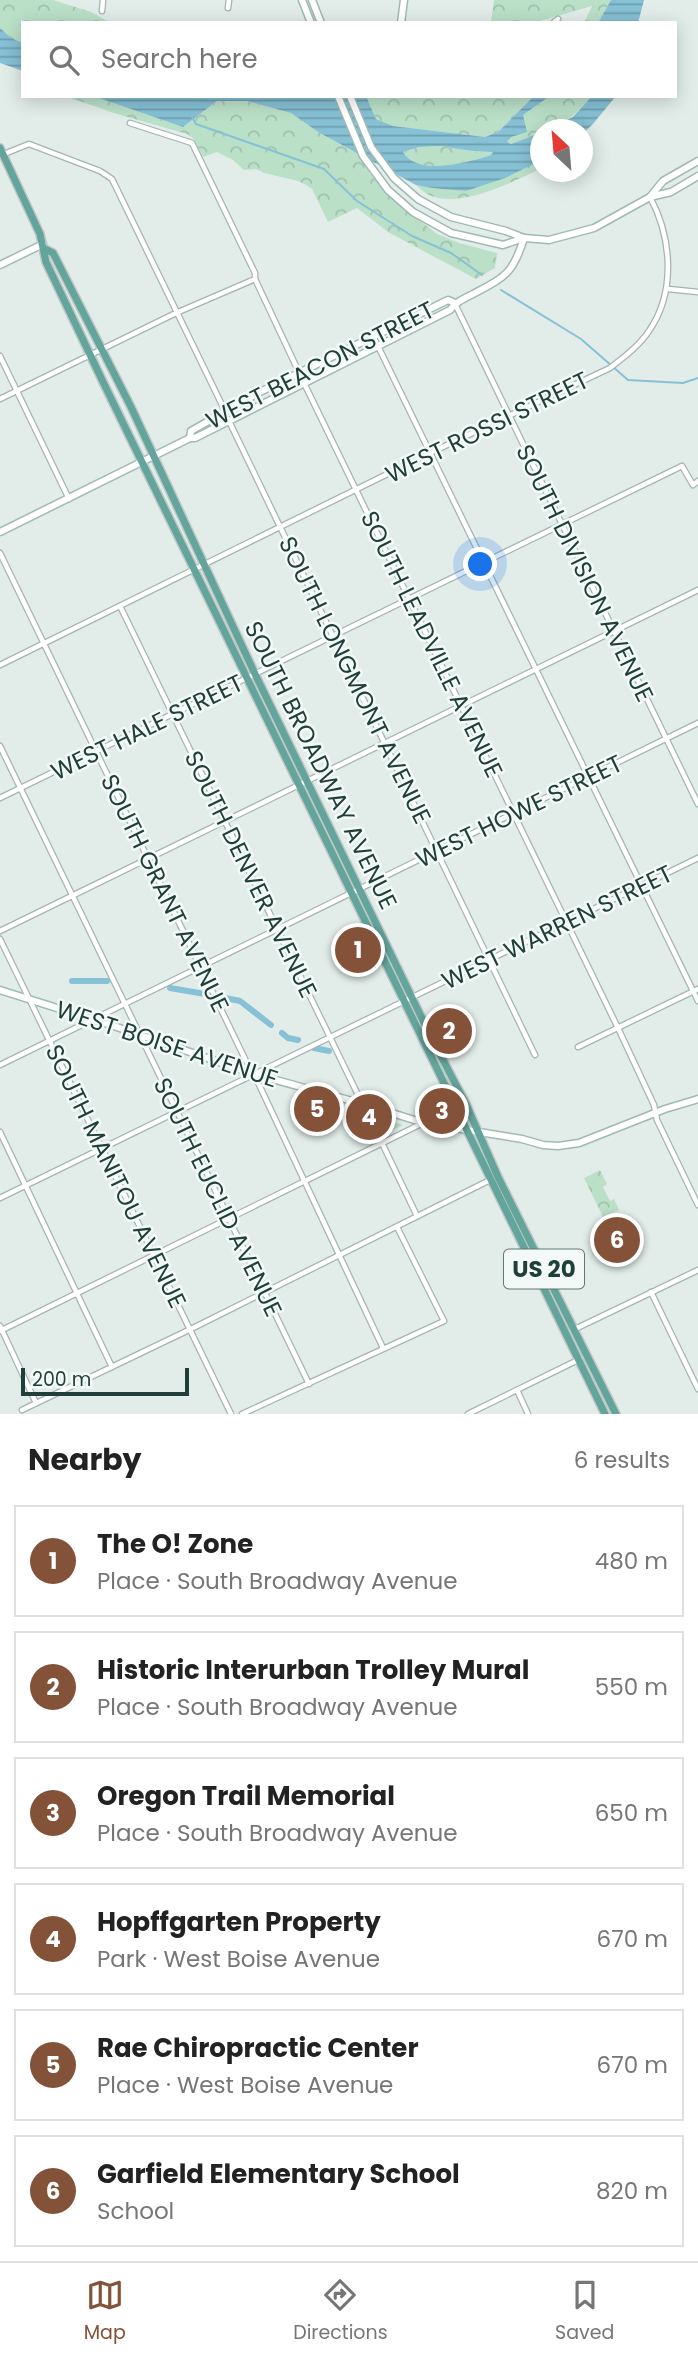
<!DOCTYPE html>
<html lang="en">
<head>
<meta charset="utf-8">
<style>
	:root { --surface:#fff; --page:#f6f6f6; --text:#222; --muted:#767676; --line:#e0e0e0; --accent:#835238 }
	body { margin:0; font-family:Poppins,sans-serif; background:var(--page); color:var(--text) }
	.compass { position:absolute; left:530px; top:119px; width:63px; height:63px; border-radius:50%; background:var(--surface); box-shadow:0 4px 18px #0003; rotate:334deg }
	.scale { position:absolute; left:21px; bottom:18px; width:168px; box-sizing:border-box; padding-left:7px; border:4px solid #213f3a; border-top:0; font-size:19px; line-height:24px; white-space:nowrap; color:#213f3a; -webkit-text-stroke:5px #f3f9f7; paint-order:stroke }
	.you { position:absolute; left:481px; top:565px; width:24px; height:24px; margin:-18px; border:5px solid #fff; border-radius:50%; background:#1a73e8; box-shadow:0 0 0 10px #1a73e833 }
	.badge { display:grid; place-items:center; width:46px; height:46px; border-radius:50%; background:var(--accent); color:#fff; font-size:23px; font-weight:700 }
	.pin { position:absolute; translate:-50% -50%; border:4px solid #fff; box-shadow:0 2px 7px #0006 }
	.list { margin:0; padding:0; list-style:none }
	h2 { display:flex; justify-content:space-between; align-items:center; height:91px; margin:0; padding:0 28px; font-size:30px }
	h2 small { font-size:23px; font-weight:400; color:var(--muted) }
	.list li { display:grid; grid-template-columns:46px 1fr auto; gap:21px; align-items:center; box-sizing:border-box; height:112px; margin:0 14px 14px; padding:0 14px; border:2px solid var(--line); border-radius:0px }
	.list b { display:block; font-size:26px; white-space:nowrap }
	.list p { margin:0; font-size:23px; white-space:nowrap; color:var(--muted) }
	.list em { font-size:23px; font-style:normal; color:var(--muted) }
	.icon { flex:none; width:38px; height:38px; fill:none; stroke:currentColor; stroke-width:2; stroke-linecap:round; stroke-linejoin:round }
	.map { position:relative; flex:none; width:698px; height:1414px; overflow:hidden }
	.search { position:absolute; background:var(--surface); box-shadow:0 4px 18px #0003; left:21px; right:21px; top:21px; height:77px; display:flex; align-items:center; gap:18px; box-sizing:border-box; padding:0 24px; border-radius:0px; color:var(--muted); font-size:26px }
	.sheet { height:847px; background:var(--surface) }
	nav { display:flex; justify-content:space-around; align-items:center; box-sizing:border-box; height:98px; border-top:2px solid var(--line); background:var(--surface); font-size:19px; color:var(--muted) }
	nav a { display:grid; justify-items:center; gap:4px }
	nav .on { color:var(--accent) }
	.map>svg:first-child { display:block }
	.forest { fill:url(#forest-crowns) }
	.water { fill:url(#water-rules); fill-rule:evenodd }
	.lines { fill:none; stroke-linecap:round; stroke-linejoin:round }
	.stream { stroke:#87c1d5; stroke-width:2 }
	.canal { stroke:#87c1d5; stroke-width:6 }
	.street-casing { stroke:#a4b5b1; stroke-width:7 }
	.secondary-casing { stroke:#a0bab3; stroke-width:9 }
	.primary-casing { stroke:#c1c9c8; stroke-width:10 }
	.street { stroke:#fff; stroke-width:4.5 }
	.secondary { stroke:#fff; stroke-width:6 }
	.primary { stroke:#64a59b; stroke-width:7 }
	.labels { text-anchor:middle; dominant-baseline:central; stroke-width:5; stroke-linejoin:round; paint-order:stroke }
	.shield { fill:#f3f9f7; stroke:#607773; stroke-width:2 }
	.shield-label { font-size:23px; font-weight:bold; fill:#213f3a }
	.street-label { font-size:24px; fill:#213f3a; stroke:#f3f9f7 }
</style>
</head>
<body>
<div class="map">
<svg width="698" height="1414" viewBox="0 0 698 1414">
	<defs>
		<pattern id="forest-crowns" width="20" height="18" patternUnits="userSpaceOnUse" patternTransform="scale(1.75)"><rect width="20" height="18" fill="#bae0c8"/><path d="M2 6a3 3 0 1 1 6 0M12 15a3 3 0 1 1 6 0" fill="none" stroke="#a0c1ad"/></pattern>
		<pattern id="water-rules" width="6" height="5" patternUnits="userSpaceOnUse" patternTransform="scale(1.75)"><rect width="6" height="5" fill="#87c1d5"/><path d="M0 2.5h6" fill="none" stroke="#6e9eae"/></pattern>
	</defs>
	<rect width="100%" height="100%" fill="#e2ede9"/>
	<g class="forest">
		<path d="M0,0h53l38,12 20,11h-88v20l-12,-5 -11,-10z"/>
		<path d="M494,0h117l-13,23h-14l8,-17 -59,17h-42z"/>
		<path d="M65,96h28l90,31 34,-26h30l44,12 27,19 39,21 13,21 22,25 45,35 22,9 38,10 -2,15 -19,11 -88,-47 -31,-24 -29,14 -16,-33 -6,-4 -8,-4 -34,-8 -8,-4 -12,1 -11,-10 -16,-8 -14,5 -10,-19 -6,-4 -70,-20z"/>
		<path d="M366,96h168l-36,36 -13,5 -92,-11 -17,-7z"/>
		<path d="M550,96h42c-14,15 -29,33 -52,34v3l-29,11 -4,-2 16,-27z"/>
		<path d="M440,146c16,3 38,7 53,6l-2,3c-22,7 -72,22 -88,-3l16,-5z"/>
		<path d="M540,161v8c-27,13 -81,40 -111,26 -5,-2 -9,-7 -13,-10l50,6z"/>
		<path d="M355,1109l48,16 -32,15z"/>
		<path d="M600,1170l7,14 -4,3 7,14 4,-2 5,11 -9,4 1,4 -6,3 -21,-43z"/>
	</g>
	<g class="water">
		<path d="M611,0h33l-6,23h-40z"/>
		<path d="M0,28l11,10 12,5v28l-23,-8z"/>
		<path d="M93,96h273l10,23 17,7 92,11 13,-5 36,-36h16l-27,19 4,17 -16,5 -4,5 4,2 29,-11v28l-35,17 -39,13 -34,-3 -16,-3 -98,-53 -27,-19 -44,-12h-30l-34,26zM440,146c18,3 36,6 53,6l-2,3c-22,7 -73,22 -88,-3l16,-5z"/>
		<path d="M592,96h24l-24,29 -9,8 -1,-3 -34,-1 25,-12z"/>
	</g>
	<g class="lines">
		<g class="stream">
			<path d="M192,117l4,7 128,45 33,32 55,35 39,17 31,22"/>
			<path d="M501,290l80,49 47,41 55,3 15,-5"/>
		</g>
		<g class="canal">
			<path d="M72,981h35"/>
			<path d="M170,988l35,6"/>
			<path d="M220,997l20,4 31,24"/>
			<path d="M282,1033l6,5 10,2"/>
			<path d="M314,1048l15,3"/>
		</g>
		<defs>
			<g id="street">
				<path d="M228,8l1,-8"/>
				<path d="M102,11l1,-11"/>
				<path d="M553,23l5,-4"/>
				<path d="M130,123l62,20 63,130v6l49,104 314,645 36,77 3,15 41,85"/>
				<path d="M4,154l25,-10 71,27 12,8 113,232"/>
				<path d="M668,289l30,3"/>
				<path d="M455,304l243,500"/>
				<path d="M373,336l325,665"/>
				<path d="M0,356l69,143"/>
				<path d="M0,399l176,-86 79,-34"/>
				<path d="M229,421l306,634"/>
				<path d="M0,553l246,508 8,13 129,274"/>
				<path d="M120,606l242,497"/>
				<path d="M0,665l430,-212 180,-85c14,-11 29,-22 39,-37 27,-39 23,-93 1,-134"/>
				<path d="M0,746l309,638"/>
				<path d="M0,798l682,-332 11,19 5,-4"/>
				<path d="M0,931l698,-341"/>
				<path d="M0,939l231,475"/>
				<path d="M578,1047l120,-58"/>
				<path d="M0,1065l698,-342"/>
				<path d="M0,1132l112,235"/>
				<path d="M382,1143l35,73"/>
				<path d="M0,1198l698,-340"/>
				<path d="M651,1292l47,97"/>
				<path d="M0,1326l36,77"/>
				<path d="M573,1330l125,-60"/>
				<path d="M0,1331l423,-208"/>
				<path d="M517,1390l11,24"/>
				<path d="M22,1410l173,-83 297,-148"/>
				<path d="M242,1414l202,-93 -47,-94"/>
				<path d="M468,1414l112,-55"/>
			</g>
			<g id="secondary">
				<path d="M302,0l9,23"/>
				<path d="M312,0l9,23"/>
				<path d="M401,23l3,-23"/>
				<path d="M338,96l25,60 25,34 25,22 38,21 22,5 30,7 21,-7"/>
				<path d="M350,96l21,51 23,31 24,21 33,18 55,14 18,7 25,2 45,-12 56,-31 21,-5 27,-16"/>
				<path d="M650,197l13,-16 35,-20"/>
				<path d="M0,265l43,-21"/>
				<path d="M190,438l1,-7 69,-39 188,-92 7,3"/>
				<path d="M0,532l190,-94h5l255,-128c6,-8 13,-11 23,-16 32,-17 40,-20 51,-56"/>
				<path d="M0,990l111,35 143,49 109,30 61,19 98,16 21,6 15,1 21,-3 86,-34 33,-10"/>
			</g>
			<g id="primary">
				<path d="M0,148l40,86 6,28 58,122 501,1030"/>
				<path d="M45,249l8,4 78,154 124,267 176,363 34,65 33,75 118,237"/>
			</g>
		</defs>
		<use href="#street" class="street-casing"/>
		<use href="#secondary" class="secondary-casing"/>
		<use href="#primary" class="primary-casing"/>
		<use href="#street" class="street"/>
		<use href="#secondary" class="secondary"/>
		<use href="#primary" class="primary"/>
	</g>
	<g class="labels">
		<rect class="shield" x="504" y="1249.5" width="80" height="39" rx="5"/>
		<g class="shield-label">
			<text x="544" y="1269">US 20</text>
		</g>
		<g class="street-label">
			<text transform="translate(320 365) rotate(-27)">WEST BEACON STREET</text>
			<text transform="translate(487 427) rotate(-26)">WEST ROSSI STREET</text>
			<text transform="translate(585 573) rotate(64)">SOUTH DIVISION AVENUE</text>
			<text transform="translate(432 644) rotate(64)">SOUTH LEADVILLE AVENUE</text>
			<text transform="translate(355 680) rotate(64)">SOUTH LONGMONT AVENUE</text>
			<text transform="translate(147 727) rotate(-26)">WEST HALE STREET</text>
			<text transform="translate(321 765) rotate(64)">SOUTH BROADWAY AVENUE</text>
			<text transform="translate(519 811) rotate(-26)">WEST HOWE STREET</text>
			<text transform="translate(251 874) rotate(64)">SOUTH DENVER AVENUE</text>
			<text transform="translate(165 893) rotate(64)">SOUTH GRANT AVENUE</text>
			<text transform="translate(557 927) rotate(-26)">WEST WARREN STREET</text>
			<text transform="translate(167 1044) rotate(18)">WEST BOISE AVENUE</text>
			<text transform="translate(116 1176) rotate(64)">SOUTH MANITOU AVENUE</text>
			<text transform="translate(218 1197) rotate(64)">SOUTH EUCLID AVENUE</text>
		</g>
	</g>
</svg>
<svg class="compass" viewBox="-18 -18 36 36"><path d="M0-13l5 13h-10z" fill="#e53935"/><path d="M0 13l5-13h-10z" fill="#767676"/></svg>
<div class="scale">200 m</div>
<div class="you"></div>
<div class="pin badge" style="left:358px;top:950px">1</div>
<div class="pin badge" style="left:449px;top:1031px">2</div>
<div class="pin badge" style="left:442px;top:1111px">3</div>
<div class="pin badge" style="left:369px;top:1117px">4</div>
<div class="pin badge" style="left:317px;top:1109px">5</div>
<div class="pin badge" style="left:617px;top:1240px">6</div>
<div class="search"><svg class="icon" aria-label="search" viewBox="0 0 24 24"><circle cx="10" cy="10" r="6"/><path d="M15 15l6 6"/></svg>Search here</div>
</div>
<section class="sheet">
<h2>Nearby<small>6 results</small></h2>
<ul class="list">
<li><span class="badge">1</span><div><b>The O! Zone</b><p>Place · South Broadway Avenue</p></div><em>480 m</em></li>
<li><span class="badge">2</span><div><b>Historic Interurban Trolley Mural</b><p>Place · South Broadway Avenue</p></div><em>550 m</em></li>
<li><span class="badge">3</span><div><b>Oregon Trail Memorial</b><p>Place · South Broadway Avenue</p></div><em>650 m</em></li>
<li><span class="badge">4</span><div><b>Hopffgarten Property</b><p>Park · West Boise Avenue</p></div><em>670 m</em></li>
<li><span class="badge">5</span><div><b>Rae Chiropractic Center</b><p>Place · West Boise Avenue</p></div><em>670 m</em></li>
<li><span class="badge">6</span><div><b>Garfield Elementary School</b><p>School</p></div><em>820 m</em></li>
</ul>
</section>
<nav>
<a class="on"><svg class="icon" aria-label="map" viewBox="0 0 24 24"><path d="M3 6l6-2 6 2 6-2v14l-6 2-6-2-6 2zM9 4v14M15 6v14"/></svg>Map</a>
<a><svg class="icon" aria-label="directions" viewBox="0 0 24 24"><path d="M12 3l9 9-9 9-9-9zM9 14v-3h6M13 9l2 2-2 2"/></svg>Directions</a>
<a><svg class="icon" aria-label="saved" viewBox="0 0 24 24"><path d="M7 4h10v16l-5-4-5 4z"/></svg>Saved</a>
</nav>
</body>
</html>
